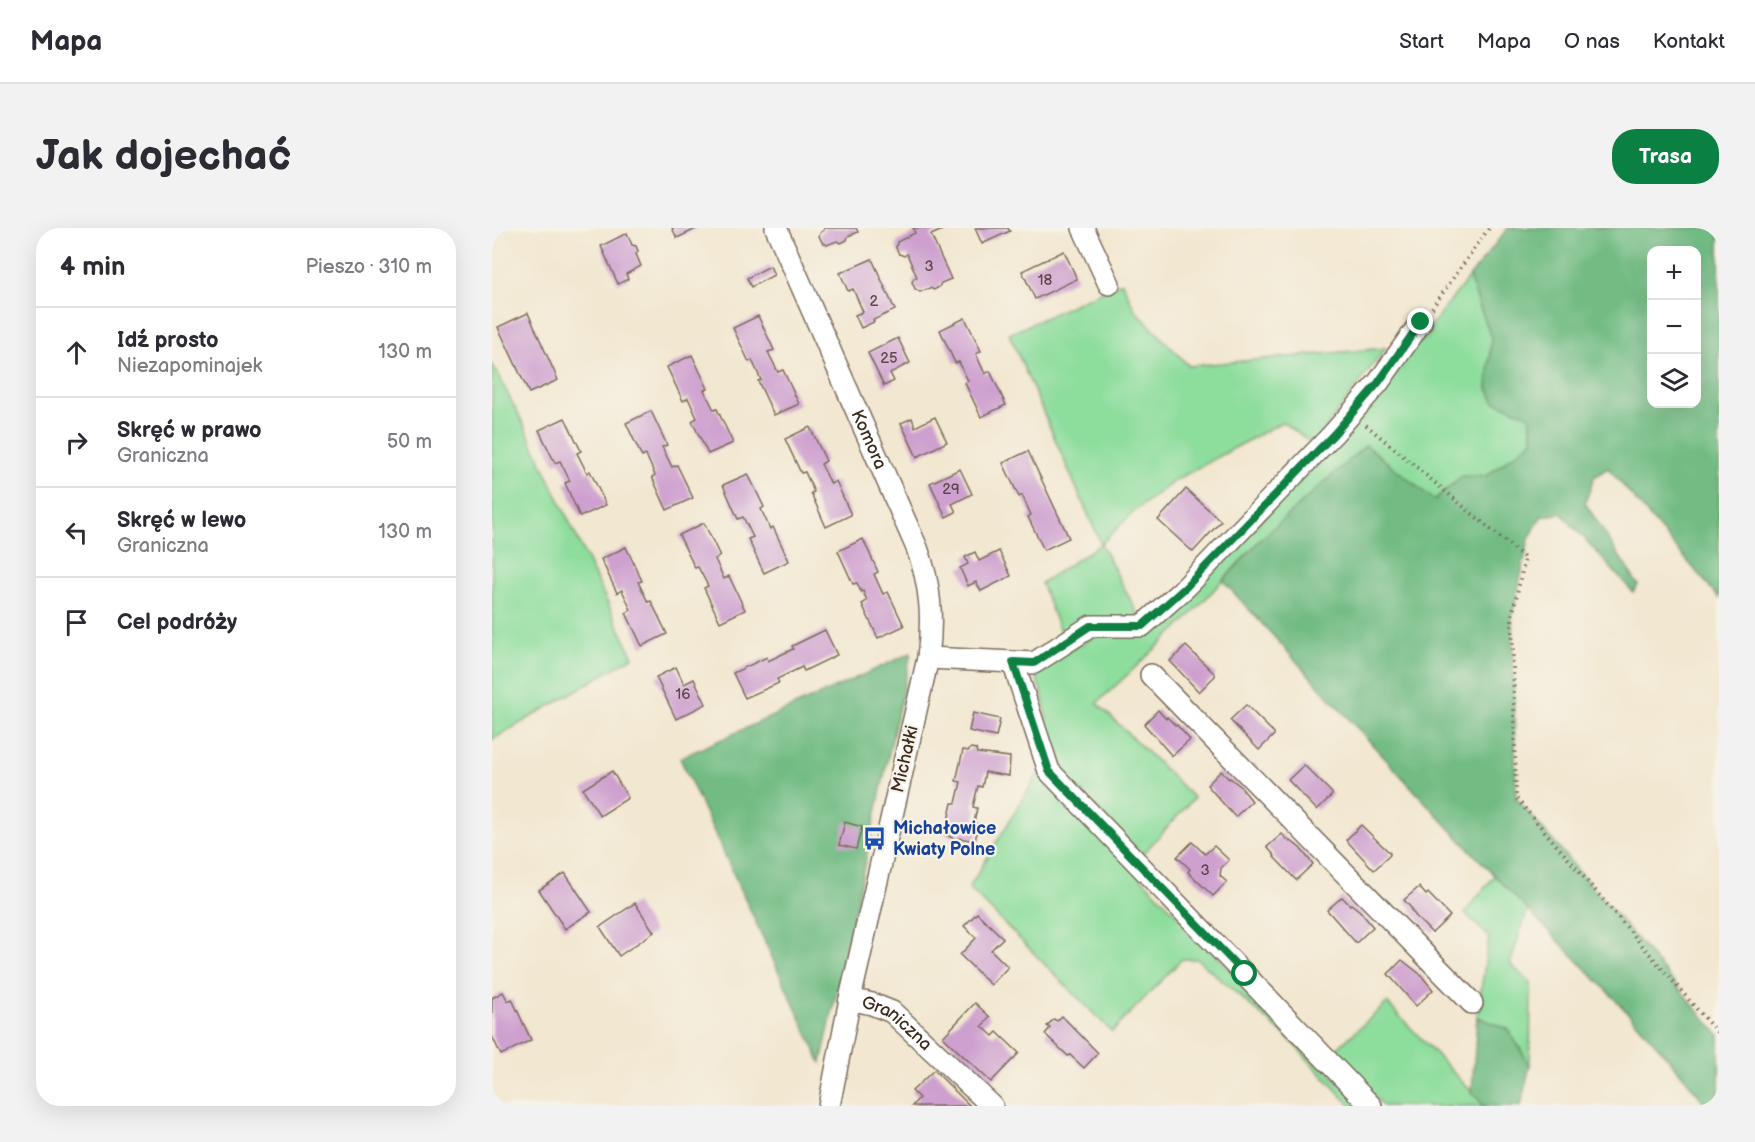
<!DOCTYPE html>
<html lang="pl">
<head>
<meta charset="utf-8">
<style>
	:root { --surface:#fff; --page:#f2f2f3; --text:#2b2b33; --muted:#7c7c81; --line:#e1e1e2; --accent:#0b8043 }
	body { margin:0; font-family:"Balsamiq Sans",sans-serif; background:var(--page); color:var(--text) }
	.controls { position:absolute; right:18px; top:18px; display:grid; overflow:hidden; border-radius:12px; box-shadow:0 6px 24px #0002 }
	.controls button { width:54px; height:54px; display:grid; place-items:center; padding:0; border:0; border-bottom:2px solid var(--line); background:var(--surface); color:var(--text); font:30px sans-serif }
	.stop { position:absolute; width:18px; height:18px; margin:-14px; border:4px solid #0b8043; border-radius:50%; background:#fff }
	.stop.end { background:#0b8043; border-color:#fff; box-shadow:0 2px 6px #0008 }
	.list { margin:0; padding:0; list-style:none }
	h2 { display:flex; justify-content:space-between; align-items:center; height:78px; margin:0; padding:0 24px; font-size:26px }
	h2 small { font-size:20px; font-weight:400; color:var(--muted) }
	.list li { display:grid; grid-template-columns:39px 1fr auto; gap:18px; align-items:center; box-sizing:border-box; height:90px; padding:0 24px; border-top:2px solid var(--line) }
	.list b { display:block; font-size:22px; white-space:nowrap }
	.list p { margin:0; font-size:20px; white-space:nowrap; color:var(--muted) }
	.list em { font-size:20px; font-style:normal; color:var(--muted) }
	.icon { flex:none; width:33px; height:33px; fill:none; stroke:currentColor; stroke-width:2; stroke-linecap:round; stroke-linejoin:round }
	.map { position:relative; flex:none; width:1227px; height:878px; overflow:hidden; border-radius:24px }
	header { display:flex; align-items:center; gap:36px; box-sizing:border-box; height:84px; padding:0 30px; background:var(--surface); border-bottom:2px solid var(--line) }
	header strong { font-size:28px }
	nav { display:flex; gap:33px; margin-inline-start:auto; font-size:21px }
	.intro { display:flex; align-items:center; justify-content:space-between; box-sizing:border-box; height:144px; padding:0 36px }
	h1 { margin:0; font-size:42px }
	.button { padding:15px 27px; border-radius:24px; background:var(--accent); color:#fff; font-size:21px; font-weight:700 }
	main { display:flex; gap:36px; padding:0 36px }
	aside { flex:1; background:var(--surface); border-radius:24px; box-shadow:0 6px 24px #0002 }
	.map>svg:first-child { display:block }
	.green { fill:#8ddd9d; stroke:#64845e; stroke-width:1.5 }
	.forest { fill:#72bc84; stroke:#567351; stroke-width:1.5; fill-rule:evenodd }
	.building { fill:#cea0cf }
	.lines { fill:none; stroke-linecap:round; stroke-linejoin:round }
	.minor-casing { stroke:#7b6c5c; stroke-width:24 }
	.path { stroke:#7b6c5c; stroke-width:4; stroke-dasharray:1.5 4.5; stroke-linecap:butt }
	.minor { stroke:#fff; stroke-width:21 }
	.route { stroke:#0b8043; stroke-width:8 }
	.labels { text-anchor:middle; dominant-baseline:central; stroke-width:4.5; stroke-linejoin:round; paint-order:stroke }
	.number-label { font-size:15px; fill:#60484a }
	.street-label { font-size:18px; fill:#3b2a1e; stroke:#f7f3e8 }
	.transit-label { font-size:18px; font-weight:bold; fill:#164399; stroke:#f7f3e8; text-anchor:start }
</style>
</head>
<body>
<header>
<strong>Mapa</strong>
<nav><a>Start</a><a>Mapa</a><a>O nas</a><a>Kontakt</a></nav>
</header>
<div class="intro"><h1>Jak dojechać</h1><a class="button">Trasa</a></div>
<main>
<aside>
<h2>4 min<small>Pieszo · 310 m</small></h2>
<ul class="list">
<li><svg class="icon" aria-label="ahead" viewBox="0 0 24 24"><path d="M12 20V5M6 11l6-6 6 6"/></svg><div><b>Idź prosto</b><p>Niezapominajek</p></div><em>130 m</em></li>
<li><svg class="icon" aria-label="right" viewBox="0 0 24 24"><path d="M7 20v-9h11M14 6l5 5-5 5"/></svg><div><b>Skręć w prawo</b><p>Graniczna</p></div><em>50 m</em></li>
<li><svg class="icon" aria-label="left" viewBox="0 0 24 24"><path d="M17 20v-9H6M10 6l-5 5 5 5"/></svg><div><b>Skręć w lewo</b><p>Graniczna</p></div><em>130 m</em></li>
<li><svg class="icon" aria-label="arrive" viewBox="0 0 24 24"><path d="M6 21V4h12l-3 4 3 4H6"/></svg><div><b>Cel podróży</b></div></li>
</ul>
</aside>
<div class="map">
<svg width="1227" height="878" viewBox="0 0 1227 878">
	<rect width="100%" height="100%" fill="#f7f3e8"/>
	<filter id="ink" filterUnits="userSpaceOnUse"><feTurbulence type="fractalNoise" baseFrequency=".0167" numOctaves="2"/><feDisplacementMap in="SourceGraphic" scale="12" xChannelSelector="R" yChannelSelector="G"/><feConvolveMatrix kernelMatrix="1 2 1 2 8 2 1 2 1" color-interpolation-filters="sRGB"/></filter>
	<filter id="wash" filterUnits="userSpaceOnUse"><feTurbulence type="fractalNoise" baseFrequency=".008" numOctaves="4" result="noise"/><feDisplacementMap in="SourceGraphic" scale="24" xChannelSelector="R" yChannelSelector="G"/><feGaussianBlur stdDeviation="1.35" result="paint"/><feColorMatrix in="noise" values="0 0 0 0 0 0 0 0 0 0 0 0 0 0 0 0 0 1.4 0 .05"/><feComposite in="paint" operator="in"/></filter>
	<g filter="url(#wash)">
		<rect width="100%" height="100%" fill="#f2e7d0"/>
		<g class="green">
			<path d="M977,49l22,60 -3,51 6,13 36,15 3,25 -47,35h-24l-28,24 -174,40 -76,82 -87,81 97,95 -52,57 -74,-76 -21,-48 -3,-30 -10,-31 64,-35 53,-3 201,-204z"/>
			<path d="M630,54l13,28 54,56 197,-18 -73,96 -31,-22 -106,58 -40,30 -35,34 38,72 -77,20 -21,-53 60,-39 -92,-210z"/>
			<path d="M0,136l29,55 112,238 -141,83z"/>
			<path d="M547,544l323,334h-11l-62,-67 -92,-80h-15l-70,73 -143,-144z"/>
			<path d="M1003,647l33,33 -18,56 21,19 -1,82 -22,-36 -31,-12 12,-80 -24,-24z"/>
			<path d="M895,775l85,89 12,14h-101l-51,-53z"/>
		</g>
		<g class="forest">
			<path d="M1016,0h211v370l-111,-130 -14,9 -9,26 53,82 -5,7 -72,-79 -20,4 -12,22 -17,77 4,182 203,237v71h-12c-71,-93 -158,-172 -238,-257 -83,-88 -164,-179 -246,-268l37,-41 106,-95 68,55 28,-24h24l47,-35 -3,-25 -36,-15 -6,-13 3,-51 -22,-60zM1160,22h44v154h-44z"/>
			<path d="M419,425l-90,410 -141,-305z"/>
			<path d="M985,789l31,12 22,36 -9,41h-37l-12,-14z"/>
		</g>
		<g id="blocks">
			<g class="building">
				<path d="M180,0h26l-21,10z"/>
				<path d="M332,0h32l2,4 -10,4 -1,4 -6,3 -4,-2 -10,4 -5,-3 -3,-6 2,-4 3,-2z"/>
				<path d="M421,0h34l-16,7 20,44 -10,4 -2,4 -5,3 -4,-2 -10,4 -5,-3 -3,-7 2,-4 3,-1 -10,-23 -3,2 -5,-2 -3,-6 1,-6 18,-9z"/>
				<path d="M483,0h33l2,3 -28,13z"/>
				<path d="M135,5l5,12 4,1 2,5 -2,3 5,12 -15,8 2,5 -10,5 -17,-38z"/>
				<path d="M572,23l13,28 -42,20 -13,-28z"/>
				<path d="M380,31l23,51 -22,10 1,2 -13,6 -6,-13 8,-3 -10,-23 -5,2 -8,-18z"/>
				<path d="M278,38l4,9 -23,12 -4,-9z"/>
				<path d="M36,85l30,67 -29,13 -31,-66z"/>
				<path d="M266,88l16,34 -6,2 10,20 5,-2 16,34 -25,11 -16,-34 3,-1 -9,-20 -3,2 -16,-34z"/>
				<path d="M473,90l16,33 -5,3 9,20 5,-3 16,34 -25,12 -16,-34 3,-2 -9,-19 -4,1 -15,-33z"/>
				<path d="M406,110l12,25 -20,10 4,8 -10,5 -16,-33z"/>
				<path d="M200,127l16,34 -4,1 10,20 3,-1 16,34 -25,11 -16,-33 5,-3 -9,-20 -5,3 -16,-34z"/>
				<path d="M159,183l16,34 -5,2 10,20 5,-2 16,33 -26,12 -15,-33 3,-2 -9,-20 -4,2 -16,-34z"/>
				<path d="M443,189l12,25 -30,15 -16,-34 11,-5 3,9z"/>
				<path d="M73,190l16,33 -4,2 10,20 3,-2 16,34 -26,12 -15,-34 5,-2 -10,-20 -5,2 -16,-33z"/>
				<path d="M318,199l16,34 -5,3 10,20 5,-3 15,34 -25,12 -15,-34 3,-1 -9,-20 -4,1 -16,-34z"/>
				<path d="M536,223l41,87 -25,12 -16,-33 3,-2 -9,-20 -3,2 -16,-34z"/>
				<path d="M468,241l12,25 -20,10 4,8 -10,5 -16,-34z"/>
				<path d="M256,246l16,33 -3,2 9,20 3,-2 16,34 -25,12 -16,-34 5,-2 -10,-20 -5,2 -15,-34z"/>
				<path d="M694,261l35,32 -28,31 -35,-32z"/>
				<path d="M212,295l16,33 -5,3 9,20 5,-3 16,34 -25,12 -16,-34 4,-2 -10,-19 -3,1 -16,-33z"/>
				<path d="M371,311l15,33 -4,2 9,20 5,-2 16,34 -26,12 -16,-34 5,-3 -4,-10 -2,1 -4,-9 -4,1 -15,-33z"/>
				<path d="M134,319l16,34 -4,1 10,20 3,-1 16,33 -25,12 -16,-33 5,-3 -9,-20 -5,3 -16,-34z"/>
				<path d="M507,323l12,25 -30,15 -5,-9 -8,4 -8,-18 8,-4 -3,-7 10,-5 4,9z"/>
				<path d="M333,402l12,25 -33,16 -2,-4 -25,12 2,4 -34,15 -12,-25 34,-16 1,4 25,-12 -1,-3z"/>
				<path d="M694,418l29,28v2l-16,16 -29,-31z"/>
				<path d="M184,439l8,17 10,-5 12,25 -30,15 -20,-42z"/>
				<path d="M754,477l28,28v2l-15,15 -29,-30z"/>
				<path d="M666,482l8,9 1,-2 9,9 1,-1 13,15 -18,16 -28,-32z"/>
				<path d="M481,485l27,6 -4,18 -27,-6z"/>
				<path d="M479,520l5,1 1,4 33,4 -1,19 -24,-4 -3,15 -4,-1 -5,21 4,1 -3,15 5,1 -4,17 -16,-3 -3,2 -11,-6 7,-31h4l5,-21 -5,-1 7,-31 5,1z"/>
				<path d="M812,537l28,28v2l-15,15 -29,-30z"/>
				<path d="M120,543l16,27 -28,18 -17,-27z"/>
				<path d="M729,543l8,8 1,-1 10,8 12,15 -17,16 -28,-32z"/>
				<path d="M353,594l17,5 -6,22 -17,-4z"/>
				<path d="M869,597l29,28v2l-16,15 -28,-30z"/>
				<path d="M790,606l8,8 1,-1 9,7 13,16 -17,16 -22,-23 1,-1 -8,-9z"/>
				<path d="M700,614l13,12 9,-8 15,14 -8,8 -1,8 7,6 -14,14 -25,-24 2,-3 -13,-12z"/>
				<path d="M73,645l26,39 -26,17 -26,-39z"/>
				<path d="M927,659l7,8 2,-2 22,23 -18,17 -14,-14 -7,-9 1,-1 -8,-9z"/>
				<path d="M850,669l8,8 1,-1 9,7 13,16 -17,16 -29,-33z"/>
				<path d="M143,675l19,29 -35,24 -19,-29z"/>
				<path d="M485,685l26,25 -12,12 17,17 -17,18 -31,-30 16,-17 -12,-12z"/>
				<path d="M910,732l19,15 12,15 -17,16 -28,-32z"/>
				<path d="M11,764l5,9 4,-2 19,41 -30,15 -9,-19v-38z"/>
				<path d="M483,775l15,14 -8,9 11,10 4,-4 22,21 -28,29 -48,-45z"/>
				<path d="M570,788l36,37 -14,15 -14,-13 -2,1 -23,-22 5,-6 -3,-2 7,-7 3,2z"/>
				<path d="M442,842l36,36h-58l7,-8 -7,-7z"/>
			</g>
		</g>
	</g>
	<g filter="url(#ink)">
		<use href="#blocks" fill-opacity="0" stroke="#7b6c5c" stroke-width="1.5"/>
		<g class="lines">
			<defs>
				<g id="minor">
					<path id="s1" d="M284,0l141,320c14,37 16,71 11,110l-78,341 -21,107"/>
					<path d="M591,0l26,56"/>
					<path d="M436,430l106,5 57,-37h51l44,-39 147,-153 45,-51 43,-61"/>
					<path d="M521,434l36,109 322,335"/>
					<path d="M659,447l321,328"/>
					<path id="s2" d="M358,771l22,5 20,8 100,94"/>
				</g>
			</defs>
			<use href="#minor" class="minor-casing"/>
			<g class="path">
				<path d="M940,80l57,-80"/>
				<path d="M874,197l159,133 -13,58 4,182 203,237"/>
			</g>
			<use href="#minor" class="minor"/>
		</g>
	</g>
	<g class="lines" filter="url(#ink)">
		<path class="route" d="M753,746l-196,-203 -36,-109 21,1 56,-37h52l44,-39 148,-153 44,-51 43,-61"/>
	</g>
	<defs>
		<symbol id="bus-bare" viewBox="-9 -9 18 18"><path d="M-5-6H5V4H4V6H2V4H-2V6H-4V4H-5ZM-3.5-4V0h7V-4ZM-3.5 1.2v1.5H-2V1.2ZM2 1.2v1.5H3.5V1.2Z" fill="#1a4fb4" stroke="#f7f3e8" stroke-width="2.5" paint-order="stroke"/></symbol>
	</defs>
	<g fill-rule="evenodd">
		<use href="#bus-bare" x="366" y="594" width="33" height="33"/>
	</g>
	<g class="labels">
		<g class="number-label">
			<text x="437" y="38">3</text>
			<text x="553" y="52">18</text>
			<text x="382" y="73">2</text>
			<text x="397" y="130">25</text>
			<text x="459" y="261">29</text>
			<text x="191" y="466">16</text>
			<text x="713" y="642">3</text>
		</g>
		<g class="street-label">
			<text stroke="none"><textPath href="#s1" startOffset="231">Komora</textPath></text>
			<text transform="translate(413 531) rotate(-77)">Michałki</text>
			<text stroke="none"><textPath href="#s2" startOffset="54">Graniczna</textPath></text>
		</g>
		<g class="transit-label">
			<text x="401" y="600">Michałowice<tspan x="401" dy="21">Kwiaty Polne</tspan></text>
		</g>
	</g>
</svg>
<div class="controls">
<button>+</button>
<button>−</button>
<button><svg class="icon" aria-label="layers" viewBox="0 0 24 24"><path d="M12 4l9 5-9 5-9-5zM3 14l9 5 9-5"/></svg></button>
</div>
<div class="stop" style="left:753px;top:746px"></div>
<div class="stop end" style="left:929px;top:94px"></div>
</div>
</main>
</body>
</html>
